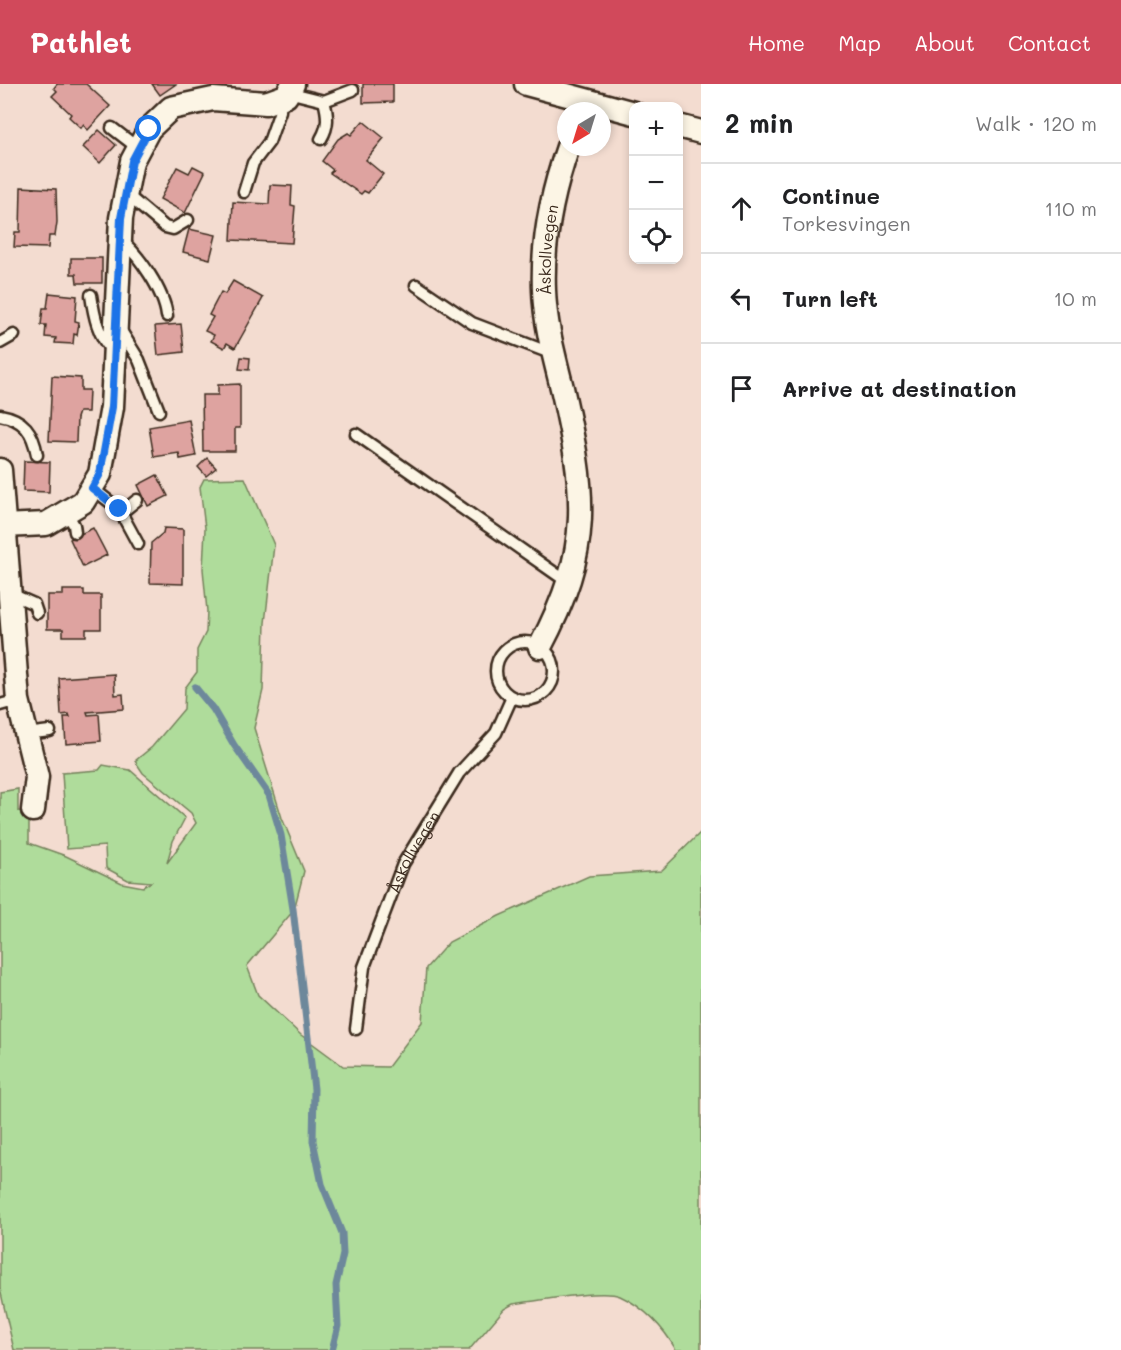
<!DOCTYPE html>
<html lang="en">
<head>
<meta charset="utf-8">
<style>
	:root { --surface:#fff; --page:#f2f2f2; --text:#202124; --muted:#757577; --line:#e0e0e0; --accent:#d1495b }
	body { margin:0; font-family:Mali,sans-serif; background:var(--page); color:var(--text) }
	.controls { position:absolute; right:18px; top:18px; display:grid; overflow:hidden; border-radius:12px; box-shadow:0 3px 9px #0003 }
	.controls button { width:54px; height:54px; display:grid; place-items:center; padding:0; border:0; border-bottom:2px solid var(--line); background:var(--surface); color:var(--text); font:30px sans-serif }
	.compass { position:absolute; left:557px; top:18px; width:54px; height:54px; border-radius:50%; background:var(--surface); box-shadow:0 3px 9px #0003; rotate:218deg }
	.stop { position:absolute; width:18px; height:18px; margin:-14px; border:4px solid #1a73e8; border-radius:50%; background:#fff }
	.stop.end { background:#1a73e8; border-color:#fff; box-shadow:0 2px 6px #0008 }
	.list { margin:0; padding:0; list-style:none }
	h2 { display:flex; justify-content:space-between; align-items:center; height:78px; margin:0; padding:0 24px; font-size:26px }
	h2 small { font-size:20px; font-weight:400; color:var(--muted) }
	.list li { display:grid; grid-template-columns:39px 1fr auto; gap:18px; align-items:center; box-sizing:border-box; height:90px; padding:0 24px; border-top:2px solid var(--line) }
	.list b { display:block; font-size:22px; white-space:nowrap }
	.list p { margin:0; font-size:20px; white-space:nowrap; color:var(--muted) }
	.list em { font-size:20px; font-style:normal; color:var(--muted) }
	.icon { flex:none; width:33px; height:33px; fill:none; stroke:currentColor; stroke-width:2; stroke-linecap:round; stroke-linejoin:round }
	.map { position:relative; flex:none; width:701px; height:1266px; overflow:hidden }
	header { display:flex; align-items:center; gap:36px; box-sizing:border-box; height:84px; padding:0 30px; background:var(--accent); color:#fff }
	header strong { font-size:28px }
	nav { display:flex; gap:33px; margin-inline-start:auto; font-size:21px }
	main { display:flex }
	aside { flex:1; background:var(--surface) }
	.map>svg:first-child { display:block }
	.green { fill:#afdc9b; stroke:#75835c; stroke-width:1.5 }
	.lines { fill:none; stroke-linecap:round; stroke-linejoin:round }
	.stream { stroke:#6d889b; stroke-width:7 }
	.building { fill:#dea3a0; stroke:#3b2a1e; stroke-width:1.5 }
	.lane-casing { stroke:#3b2a1e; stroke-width:15 }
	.street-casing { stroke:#3b2a1e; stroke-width:27 }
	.lane { stroke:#fcf5e5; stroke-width:10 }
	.street { stroke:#fcf5e5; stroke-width:22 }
	.route { stroke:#1a73e8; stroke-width:8 }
	.labels { text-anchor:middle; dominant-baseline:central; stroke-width:5; stroke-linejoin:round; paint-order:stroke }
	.street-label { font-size:16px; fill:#3b2a1e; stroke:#fcf5e5 }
</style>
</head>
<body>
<header>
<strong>Pathlet</strong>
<nav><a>Home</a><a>Map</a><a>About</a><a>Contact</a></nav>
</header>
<main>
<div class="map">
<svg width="701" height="1266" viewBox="0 0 701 1266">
	<rect width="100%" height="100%" fill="#f3dcd0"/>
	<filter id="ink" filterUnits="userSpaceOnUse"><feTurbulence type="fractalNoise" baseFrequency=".0167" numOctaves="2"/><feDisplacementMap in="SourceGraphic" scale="12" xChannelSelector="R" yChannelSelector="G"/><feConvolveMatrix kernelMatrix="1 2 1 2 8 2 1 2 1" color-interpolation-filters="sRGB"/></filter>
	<g filter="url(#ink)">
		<path class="green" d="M245,394l29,67 -9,78 -2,67 -9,38 28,90 22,53 -10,39 -47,56 11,29 43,40 42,31 45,1 34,-45 4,-54 23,-26 50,-26 90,-40 72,-5 40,-39v518h-25c-12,-22 -32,-43 -56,-54 -17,-7 -85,5 -107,8l-9,5 -35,41h-455l-14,-61v-497l18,-3v22l11,1v31l37,13 56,27 21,4 8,-5 -23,-2 -22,-12 -1,-22 -38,3 -5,-76 37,-3 4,-5 27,5 55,48 -12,23 -6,22 29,-40 -5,-10 -48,-40 -8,-12 17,-14 32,-38 1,-21 12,-16v-22l9,-18 1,-21 -4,-42 2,-41 -5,-41 4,-8z"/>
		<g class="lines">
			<path class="stream" d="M195,603l18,22 21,36 35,50 12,40 12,74 21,180 -1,52 9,43 20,49 1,21 -7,31 2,41 -6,24"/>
		</g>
		<g class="building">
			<path d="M57,0h29l24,22 -22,24 -5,-5 -2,3 -12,-11 2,-3 -19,-18 5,-5 -3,-3z"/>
			<path d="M152,0h24l-16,11z"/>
			<path d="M363,0h30v18l-30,1z"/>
			<path d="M363,37l21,17 -18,22 17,14 -15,19 -4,-2 -3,3 -31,-21 3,-3 -11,-9 16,-22 10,-6 3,2z"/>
			<path d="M99,46l17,15 -16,18 -17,-16z"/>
			<path d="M193,82l12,6 -20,41 -25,-14 17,-32 12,6z"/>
			<path d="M270,101l22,1 -1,19 4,1 -3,37 -61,-3 2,-38 36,2z"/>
			<path d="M21,103l35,2 1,33 -2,14h-6l-1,12 -34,-1 1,-15h5z"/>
			<path d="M189,145l27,6 -6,24 -27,-7z"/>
			<path d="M71,174h31v25h-25l-1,-9h-5z"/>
			<path d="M233,197l30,17 -28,50 -8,-5 -3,5 -13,-7 3,-6 -9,-4 8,-14 -4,-2 12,-23 4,2z"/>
			<path d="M49,209l28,3 -2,25 4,1 -2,13 -3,-1 -1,10 -18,-1 1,-5 -11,-1 1,-12h-5l2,-17h4z"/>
			<path d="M181,240l3,28 -26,3 -3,-29z"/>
			<path d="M241,273l9,1 -1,12 -10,-1z"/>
			<path d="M52,292l29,2v12h8l-1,22h-9l-2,6 -1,24 -27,-1z"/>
			<path d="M240,300v44h-5v23h-32l-1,-56h16v-10z"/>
			<path d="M189,336l7,36 -16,3 -1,-6 -25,4 -5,-30z"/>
			<path d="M207,374l9,10 -10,8 -8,-9z"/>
			<path d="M24,377l26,1 -1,30 -26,-1z"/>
			<path d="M157,391l11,21 -20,10 -10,-21z"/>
			<path d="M93,444l14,27 -24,12 -13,-28z"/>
			<path d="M164,444l19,1v55l-33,-1 1,-40 12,-10z"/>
			<path d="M63,506h21v5h17v34h-15v7h-23v-7h-16v-34h16z"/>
			<path d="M114,590l1,21 8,-1 1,15 -37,3 1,3 11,-1 2,27 -35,3 -2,-27h6l-1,-3 -8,1 -2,-37z"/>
		</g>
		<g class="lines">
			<defs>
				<g id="lane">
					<path d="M288,8l36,9 29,-11"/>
					<path d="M112,44l26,20"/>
					<path d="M321,55c8,-13 7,-24 3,-38"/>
					<path d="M244,108l9,-29 16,-21 11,-31 1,-13"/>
					<path d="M126,110l39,33 8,2 15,-9"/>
					<path d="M120,155c19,16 44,52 47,77"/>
					<path d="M416,201l56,38 81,31"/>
					<path d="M91,211c3,21 7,41 22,57"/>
					<path d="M118,242l21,34 20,51"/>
					<path d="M0,259l14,-8"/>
					<path d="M0,331c24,4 33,17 37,40"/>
					<path d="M356,350l213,149"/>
					<path d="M92,404l27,21 19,35"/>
					<path d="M66,428l8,13 1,7"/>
					<path d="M121,429l16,-13"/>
					<path d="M9,509l25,11 3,9"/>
					<circle cx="525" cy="587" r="29"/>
					<path d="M0,621l18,-5"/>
					<path d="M26,650l24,-3"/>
					<path id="s1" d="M356,945l8,-62 39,-103 56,-91 37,-40 16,-36"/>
				</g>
				<g id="street">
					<path d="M526,0l108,29"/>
					<path d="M678,42l23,6"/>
					<path d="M0,386l18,230 19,77 -4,33"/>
					<path d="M4,442l42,-2 37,-22 17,-28 12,-67 9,-189 11,-57 17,-32 22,-21 42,-9 53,4 20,-7 7,-12"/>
					<path id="s2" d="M540,563c53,-100 46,-153 22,-259 -8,-32 -17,-65 -18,-98 -2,-50 8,-97 24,-143"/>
				</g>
			</defs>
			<use href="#lane" class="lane-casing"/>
			<use href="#street" class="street-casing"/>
			<use href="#lane" class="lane"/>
			<use href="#street" class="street"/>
		</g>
	</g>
	<g class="lines" filter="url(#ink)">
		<path class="route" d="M119,425l-27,-21 8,-14 12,-67 9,-189 11,-57 17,-32"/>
	</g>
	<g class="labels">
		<g class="street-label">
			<text stroke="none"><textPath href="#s2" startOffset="408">Åskollvegen</textPath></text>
			<text stroke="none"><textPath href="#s1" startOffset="188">Åskollvegen</textPath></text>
		</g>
	</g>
</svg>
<div class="controls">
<button>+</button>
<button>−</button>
<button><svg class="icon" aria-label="locate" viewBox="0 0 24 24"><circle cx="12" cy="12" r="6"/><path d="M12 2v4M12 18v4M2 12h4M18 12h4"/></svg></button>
</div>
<svg class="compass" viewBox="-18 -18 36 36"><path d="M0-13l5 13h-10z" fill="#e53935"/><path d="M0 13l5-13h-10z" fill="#757577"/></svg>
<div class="stop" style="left:149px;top:45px"></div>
<div class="stop end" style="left:119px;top:425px"></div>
</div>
<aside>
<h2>2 min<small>Walk · 120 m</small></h2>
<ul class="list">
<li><svg class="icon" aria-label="ahead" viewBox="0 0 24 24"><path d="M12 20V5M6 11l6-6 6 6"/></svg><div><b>Continue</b><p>Torkesvingen</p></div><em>110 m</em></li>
<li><svg class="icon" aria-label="left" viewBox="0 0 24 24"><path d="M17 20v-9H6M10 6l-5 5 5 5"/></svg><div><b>Turn left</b></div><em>10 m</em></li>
<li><svg class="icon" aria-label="arrive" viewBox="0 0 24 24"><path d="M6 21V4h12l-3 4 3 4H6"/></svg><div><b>Arrive at destination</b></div></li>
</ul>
</aside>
</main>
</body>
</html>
